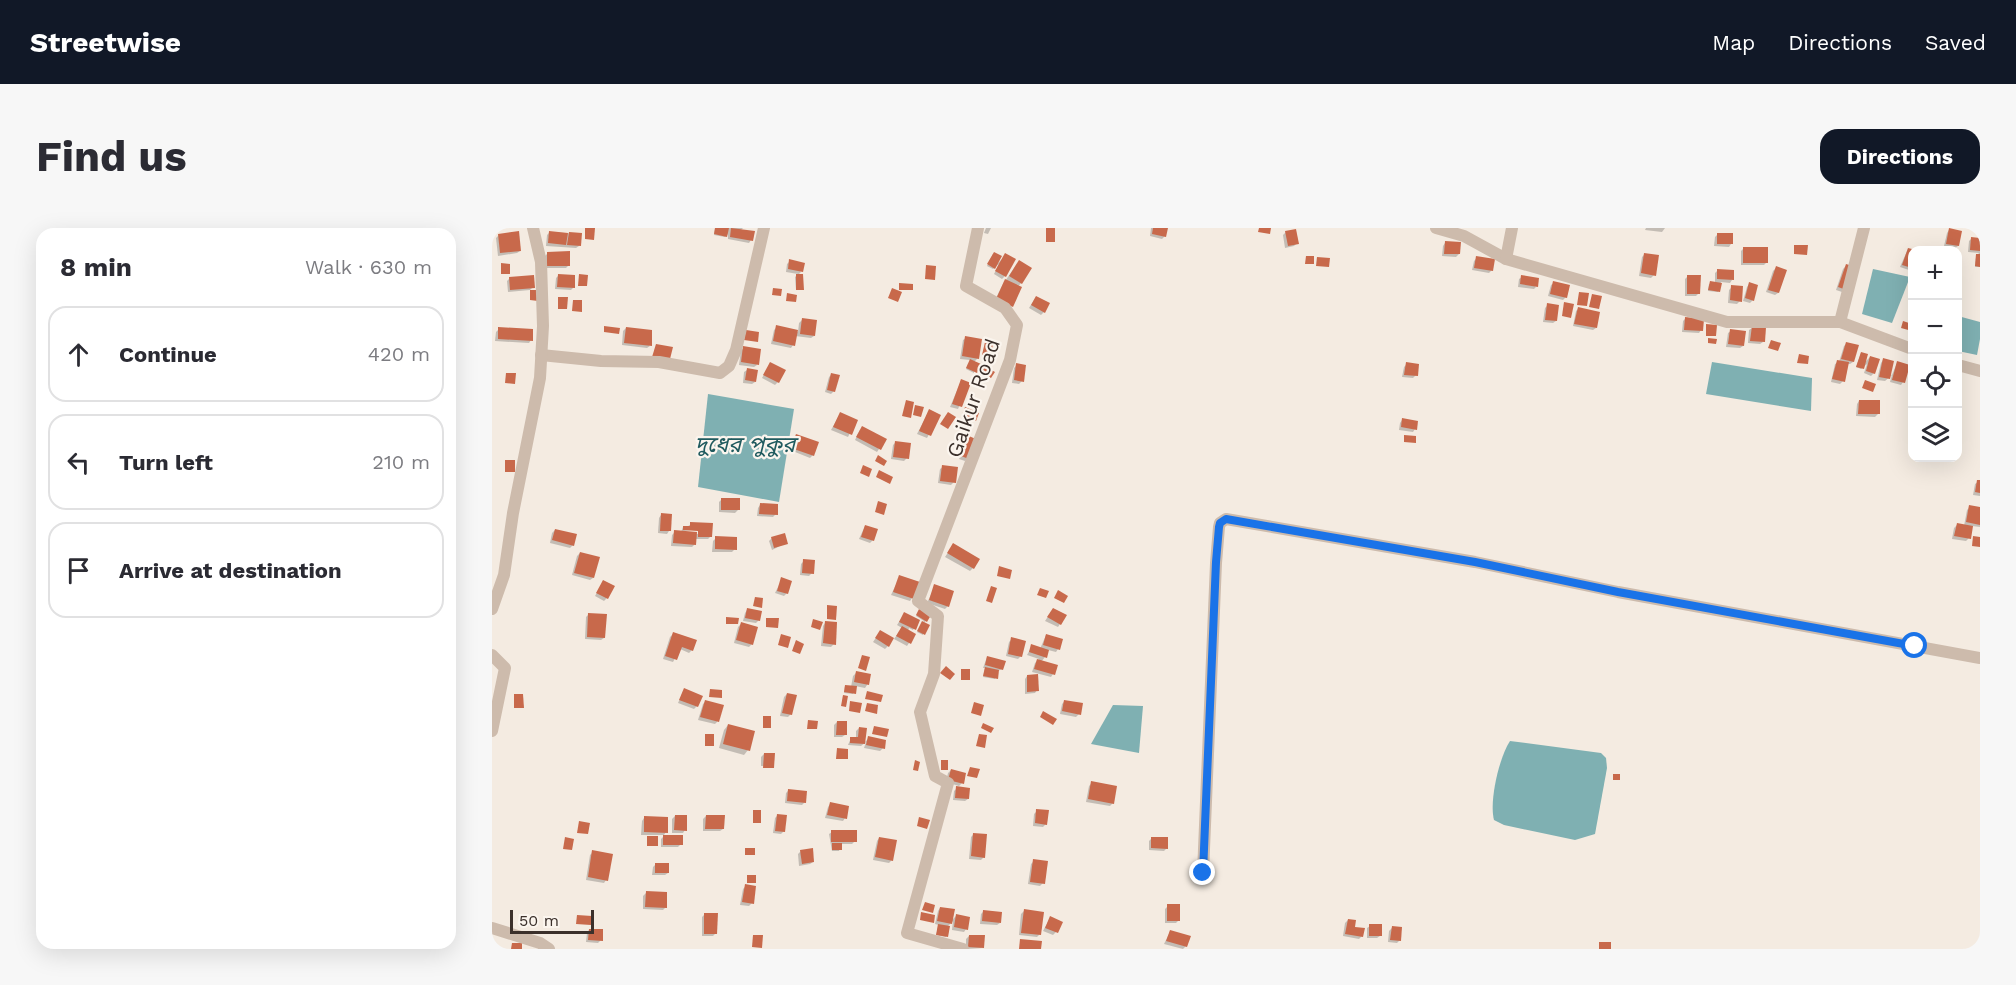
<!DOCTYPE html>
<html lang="en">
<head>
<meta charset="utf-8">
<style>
	:root { --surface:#fff; --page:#f7f7f7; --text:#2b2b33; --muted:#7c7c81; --line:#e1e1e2; --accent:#111827 }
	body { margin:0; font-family:"Work Sans","Noto Sans Bengali",sans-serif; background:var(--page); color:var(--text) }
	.controls { position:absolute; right:18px; top:18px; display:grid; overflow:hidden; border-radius:12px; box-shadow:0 6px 24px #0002 }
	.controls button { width:54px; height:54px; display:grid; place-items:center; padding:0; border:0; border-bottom:2px solid var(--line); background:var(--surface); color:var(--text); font:30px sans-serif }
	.scale { position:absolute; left:18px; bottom:15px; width:84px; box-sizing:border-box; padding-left:6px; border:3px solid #3b302b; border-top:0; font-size:16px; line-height:21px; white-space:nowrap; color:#3b302b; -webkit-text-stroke:4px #fbf5ee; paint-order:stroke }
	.stop { position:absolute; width:18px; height:18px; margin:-14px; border:4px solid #1a73e8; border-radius:50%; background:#fff }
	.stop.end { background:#1a73e8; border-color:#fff; box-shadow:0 2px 6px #0008 }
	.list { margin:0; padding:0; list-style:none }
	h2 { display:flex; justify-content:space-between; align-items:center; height:78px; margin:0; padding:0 24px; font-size:26px }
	h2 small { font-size:20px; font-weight:400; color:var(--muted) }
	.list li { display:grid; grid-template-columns:39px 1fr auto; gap:18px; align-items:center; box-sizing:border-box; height:96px; margin:0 12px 12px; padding:0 12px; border:2px solid var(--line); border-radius:18px }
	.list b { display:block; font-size:22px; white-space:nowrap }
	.list em { font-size:20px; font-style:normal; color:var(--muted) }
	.icon { flex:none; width:33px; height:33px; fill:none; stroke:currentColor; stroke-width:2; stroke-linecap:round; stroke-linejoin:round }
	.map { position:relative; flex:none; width:1488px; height:721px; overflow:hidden; border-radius:18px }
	header { display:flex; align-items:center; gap:36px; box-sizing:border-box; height:84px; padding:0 30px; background:var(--accent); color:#fff }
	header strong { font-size:28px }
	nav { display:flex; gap:33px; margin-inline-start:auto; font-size:21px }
	.intro { display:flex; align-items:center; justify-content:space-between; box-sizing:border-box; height:144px; padding:0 36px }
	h1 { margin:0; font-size:42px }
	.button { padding:15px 27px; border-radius:18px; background:var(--accent); color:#fff; font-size:21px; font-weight:700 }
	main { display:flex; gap:36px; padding:0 36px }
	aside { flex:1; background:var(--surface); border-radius:18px; box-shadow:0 6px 24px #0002 }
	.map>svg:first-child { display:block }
	.water { fill:#7fb0b2 }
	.shadow { fill:#0003; fill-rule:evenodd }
	.building { fill:#c8694b }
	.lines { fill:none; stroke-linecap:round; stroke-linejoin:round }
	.minor { stroke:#cdbbac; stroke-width:12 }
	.route { stroke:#1a73e8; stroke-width:8 }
	.labels { text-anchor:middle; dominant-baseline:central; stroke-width:4.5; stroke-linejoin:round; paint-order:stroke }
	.street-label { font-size:21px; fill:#3b302b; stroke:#fbf5ee }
	.water-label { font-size:22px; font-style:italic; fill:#1f5a5e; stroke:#fbf5ee }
</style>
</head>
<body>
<header>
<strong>Streetwise</strong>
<nav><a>Map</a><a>Directions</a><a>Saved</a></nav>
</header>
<div class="intro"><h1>Find us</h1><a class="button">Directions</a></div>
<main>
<aside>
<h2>8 min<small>Walk · 630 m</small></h2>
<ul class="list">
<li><svg class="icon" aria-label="ahead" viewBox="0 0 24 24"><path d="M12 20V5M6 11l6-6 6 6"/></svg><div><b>Continue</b></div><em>420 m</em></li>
<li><svg class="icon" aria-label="left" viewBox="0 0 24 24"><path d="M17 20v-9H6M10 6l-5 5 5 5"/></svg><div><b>Turn left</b></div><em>210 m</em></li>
<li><svg class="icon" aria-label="arrive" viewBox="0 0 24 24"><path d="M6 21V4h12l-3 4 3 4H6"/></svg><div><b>Arrive at destination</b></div></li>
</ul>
</aside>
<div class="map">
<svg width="1488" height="721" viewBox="0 0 1488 721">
	<rect width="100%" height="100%" fill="#f4ebe1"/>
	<g class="water">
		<path d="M1381,41l37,8 -18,46 -30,-9z"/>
		<path d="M1466,88l22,6v17l-3,16 -19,-4z"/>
		<path d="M1220,134l100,16 -1,33 -105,-17z"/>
		<path d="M216,166l86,15 -15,93 -81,-15z"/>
		<path d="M621,477l30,1 -4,47 -48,-9z"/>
		<path d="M1018,513l91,12 5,5 1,10 -12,66 -20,6 -71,-15 -10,-5c-5,-19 5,-62 16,-79z"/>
	</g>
	<g class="shadow">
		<path d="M223,0h28l-2,2 10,10 -2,3 -21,-4v-5l-3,3 -11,-2z"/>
		<path d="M494,0h5l-3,6 -4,-1z"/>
		<path d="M659,0h16l-2,8 -3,3 -12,-3z"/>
		<path d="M1154,0h19l-3,4 -17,-2z"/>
		<path d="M1457,2l9,16 -3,2 -11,-2 3,-13z"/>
		<path d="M58,4l30,2 -1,12 -3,2 -30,-2 1,-11z"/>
		<path d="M794,4l11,11 -3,3 -9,2 -2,-13z"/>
		<path d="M1226,6l13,10 -2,3 -15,-1 1,-9z"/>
		<path d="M7,7l21,16 -3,2 -19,3 -2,-18z"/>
		<path d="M1480,10l8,1v28h-5l1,-10 3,-4 -11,-1 1,-11z"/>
		<path d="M953,15l14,11 -3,3 -14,-1 1,-10z"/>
		<path d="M1252,20l23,14 -3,3h-23v-14z"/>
		<path d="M1416,21l4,2v20l-12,-4z"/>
		<path d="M56,25l21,12 -3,3h-21v-12z"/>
		<path d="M501,26l5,9 8,-8 -1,21 -3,3 -8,-5 5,-10 -6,5 -6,-3z"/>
		<path d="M1153,26l9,21 -3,3 -12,-2 3,-19z"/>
		<path d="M985,30l15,12 -3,3 -17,-3 2,-9z"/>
		<path d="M298,33l11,11 -4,4 4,14h-5l-1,-13 3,-3 -12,-2 1,-8z"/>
		<path d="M525,36l4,19 -3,4 -6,19 -3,2 -15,-6 9,-18z"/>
		<path d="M1354,38l2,28 -12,-4 7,-21z"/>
		<path d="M1284,40l2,25 -3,2 -9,-3 7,-21z"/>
		<path d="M1226,42l14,10 -2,3 -9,-1 -3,10 -10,-1 1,-7h6v-11z"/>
		<path d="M67,47l15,12 -3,3 -16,-1 1,-11z"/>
		<path d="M1196,48l11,17 -3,3h-11v-17z"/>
		<path d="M1030,49l14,10 -2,2 -16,-2 1,-8z"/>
		<path d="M18,50l23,9 -3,3 -22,2 -1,-11z"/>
		<path d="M1062,55l12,14 -3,3 -15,-4 3,-11z"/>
		<path d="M1257,56l4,16 -3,3 -7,-2 4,-14z"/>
		<path d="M1240,59l8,14 -3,3 -9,-1 1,-13z"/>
		<path d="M544,69l8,15 -3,3 -12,-7z"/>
		<path d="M1418,73h2v8l-4,-2z"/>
		<path d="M1056,77l8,16 -3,2 -10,-1 2,-14z"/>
		<path d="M1086,81l18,19 -3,2 -20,-4 3,-15z"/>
		<path d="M1194,90l15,12 -2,3 -17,-1 1,-11z"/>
		<path d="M310,92l12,16 -3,2 -16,-2 -2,9 -2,3 -20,-4 3,-14 3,-3 21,5 1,-9z"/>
		<path d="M134,100l24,18 -3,2 -25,-3 1,-14z"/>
		<path d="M1260,100l11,14 -3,2 -12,-1 1,-13z"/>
		<path d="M7,101l32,11 -2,3 -34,-2 1,-9z"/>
		<path d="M1239,103l12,15 -3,2 -14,-1 2,-14z"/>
		<path d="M474,110l12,20 -4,4v11l-8,-4 4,-9 -10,-1 3,-19z"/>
		<path d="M1355,115l6,19 -3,2h-3l-4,17 -3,3 -9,-2 4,-18 4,-2 5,-16z"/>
		<path d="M252,120l13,17 -3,2 -15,-2 2,-15z"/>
		<path d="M1369,125l2,11 7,-7 4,16 -3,3 -7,-3 3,-9 -6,5 -5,-2z"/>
		<path d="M1391,132l6,14 3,1 5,-12 6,19 -2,3 -11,-3 2,-7 -7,6 -8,-1 4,-17z"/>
		<path d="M278,136l8,18 -3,3 -13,-7z"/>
		<path d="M915,136l9,11 -3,3 -11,-1 2,-10z"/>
		<path d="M525,137l5,16 -3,3 -7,-1 2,-15z"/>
		<path d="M255,142l8,12 -3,2 -9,-1 1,-11z"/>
		<path d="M340,146l2,17 -3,3 -6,-2 4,-15z"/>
		<path d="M469,153l8,3 -11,25 -8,-2z"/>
		<path d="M1367,173l19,13 -3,3 -19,-1 1,-12z"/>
		<path d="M437,183l10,5 -12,22 -10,-4z"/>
		<path d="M348,186l16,7 -8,16 -17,-7z"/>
		<path d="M910,192l13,9 -2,3 -14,-2 1,-7z"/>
		<path d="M368,202l19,19 -2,3 -22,-12z"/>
		<path d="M305,208l16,19 -3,3 -20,-8z"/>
		<path d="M478,210l-2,20 -3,3 -6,-2z"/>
		<path d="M404,214l11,16 -3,3 -13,-2 2,-14z"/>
		<path d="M451,239l11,15 -3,3 -13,-2 2,-14z"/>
		<path d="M1486,254h2v14l-7,-1 2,-11z"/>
		<path d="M230,271l16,11 -3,3 -16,-1v-10z"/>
		<path d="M268,277l16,9 -3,3 -16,-1 1,-8z"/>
		<path d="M1478,279l10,2v18l-8,-1 -3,12 -3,3 -14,-2 2,-11 3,-3 7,1 3,-16z"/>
		<path d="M169,287l8,16 -2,3 -9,-1 1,-15z"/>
		<path d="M199,296l20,1v11l-3,3h-13v5l-3,3 -21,-1 1,-11 3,-3h6l2,-5h4zM207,301v5l-16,-1v-2z"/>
		<path d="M373,298l8,14 -3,3 -11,-4z"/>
		<path d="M63,302l18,15 -3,3 -20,-5 2,-10z"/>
		<path d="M224,310l19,11 -3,3h-20l1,-11z"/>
		<path d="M280,310l14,5 -14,7 -3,-9z"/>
		<path d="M459,320l22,20 -3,3 -25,-14z"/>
		<path d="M88,325l13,25 -3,2 -18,-5 5,-19z"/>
		<path d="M312,333l8,12 -3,3 -9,-1 1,-11z"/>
		<path d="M408,348l12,22 -2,3 -19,-6z"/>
		<path d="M290,351l5,14 -3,3 -9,-3z"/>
		<path d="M109,357l6,13 -3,3 -9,-5z"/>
		<path d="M443,358l13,20 -3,3 -18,-6z"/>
		<path d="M561,381l7,15 -2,3 -13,-6z"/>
		<path d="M255,382l12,10 -3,3 -13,-2 2,-8z"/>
		<path d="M427,383l7,10 -3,2v12l-6,-3 7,-11 -8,-5z"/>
		<path d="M97,386l15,24 -3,2 -16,-1 1,-22z"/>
		<path d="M412,386l14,7 -5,9 -4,-2 -1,3 1,12 -2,3 -13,-7 8,-11 -5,-3z"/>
		<path d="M333,395l9,21 -3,3 -10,-1 2,-20z"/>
		<path d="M249,396l11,20 -3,3 -15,-4 4,-16z"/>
		<path d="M388,404l8,14 -3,3 -12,-7z"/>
		<path d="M181,406l19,16 -3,3 -9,-4 -7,13 -10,-3 7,-22z"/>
		<path d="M554,407l12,14 -2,3 -8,-2 -3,7 -4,5 12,12 -2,3 -19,-5 3,-9 4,-4 -12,-4 5,-9 8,3z"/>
		<path d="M520,411l9,17 -3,3 -12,-3 3,-14z"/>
		<path d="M495,429l15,12 -4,2 -3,8 -12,-2 2,-9h-2z"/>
		<path d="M364,445l13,3 -2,9 -2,3 -10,-2 -2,8 -9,-1 1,-7 6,1 2,-11z"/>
		<path d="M535,448l10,14 -2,3 -10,1v-15z"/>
		<path d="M192,462l13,16 -3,3 -16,-6z"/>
		<path d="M295,466l4,20 -3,3 -8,-1 4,-19z"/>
		<path d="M214,473l16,5 -5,16 -2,2 -17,-4 5,-16z"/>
		<path d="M573,473l14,13 -3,3 -16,-3 2,-10z"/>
		<path d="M345,494l8,13 -3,2h-8v-12z"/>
		<path d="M236,497l20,25 -4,5 -25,-7 5,-18z"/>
		<path d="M367,500l5,15 5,-5 14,10 -3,3 -16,-3 2,-6 -5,4 -13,-1 3,-7 5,1v-8z"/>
		<path d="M272,526l8,12h-11v-9z"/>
		<path d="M459,542l11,13 -5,5 11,11 -3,2 -12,-1 1,-9 5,-5 -13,-4 2,-9z"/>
		<path d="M600,555l21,20 -3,3 -24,-4 3,-16z"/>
		<path d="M296,563l17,11 -3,3 -17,-2 1,-10z"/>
		<path d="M338,576l15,14 -2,3 -18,-3 3,-11z"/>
		<path d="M545,583l9,13 -3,3 -10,-1 1,-12z"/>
		<path d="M286,587l6,16 -3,3 -8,-1 2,-15z"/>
		<path d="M183,588l10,14 -2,3h-11v-14z"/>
		<path d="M214,588l17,13 -3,2h-17v-12z"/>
		<path d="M152,590l22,14 -2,3h-23l1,-14z"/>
		<path d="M340,604l23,9 -3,3h-11l-2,7h-7l-3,-17z"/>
		<path d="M482,606l10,23 -3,3 -12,-1 2,-22z"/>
		<path d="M172,608l17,8 -3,3h-17v-8z"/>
		<path d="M387,610l13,22 -3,3 -16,-3 4,-19z"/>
		<path d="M660,610l15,10 -3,3 -15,-1v-9z"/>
		<path d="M309,623l12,11 -3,2 -11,2 -1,-12z"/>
		<path d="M101,624l13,28 -2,3 -18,-3 4,-25z"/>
		<path d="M542,633l9,22 -3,3 -12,-2 3,-20z"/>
		<path d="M163,637l13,8 -3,2h-13l1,-8z"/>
		<path d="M254,658l6,17 -3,3 -9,-1 3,-16z"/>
		<path d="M154,665l20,14 -3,3 -20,-1v-13z"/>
		<path d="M676,678l11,14 -3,3h-11v-14z"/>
		<path d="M448,680l11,13 5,-5 10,13 -2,3 -12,-2 1,-9 -5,5 -2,11 -10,-2 3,-10 -4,-1 3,-13z"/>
		<path d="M492,683l16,12 -3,2 -17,-1 1,-10z"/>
		<path d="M532,683l16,23 -3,3 -18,-2 2,-21z"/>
		<path d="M213,686l11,19 -3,3h-11v-19z"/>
		<path d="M558,690l6,14 -3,3 -10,-4z"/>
		<path d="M856,692l14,16 -3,3 -16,-3 2,-13z"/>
		<path d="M878,698l10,10 -3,2h-10v-10z"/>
		<path d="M900,700l8,12 -3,3 -9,-1 1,-11z"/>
		<path d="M97,702l12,10 -3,3 -12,-1 1,-9z"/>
		<path d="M678,704l16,14 -3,3 -19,-5z"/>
		<path d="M477,708l13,12 -16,1v-10z"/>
	</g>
	<g class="building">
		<path d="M93,0h10l-1,12 -9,-1z"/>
		<path d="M223,0h14l-2,9 -13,-3z"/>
		<path d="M239,0l24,3 -2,10 -23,-4z"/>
		<rect x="554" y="0" width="9" height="14"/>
		<path d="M661,0h15l-2,9 -14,-3z"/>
		<path d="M767,0h12l-1,6 -12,-2z"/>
		<path d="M1457,0l13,3 -3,15 -13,-2z"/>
		<path d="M804,1l3,15 -11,2 -3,-15z"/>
		<path d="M27,3l2,20 -21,2 -2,-19z"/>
		<path d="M57,3l19,2 -2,12 -18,-2z"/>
		<path d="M77,4l13,1 -1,13 -14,-1z"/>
		<rect x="1225" y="5" width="16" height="11"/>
		<path d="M1479,9l9,1v13l-10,-1z"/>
		<path d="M953,13l16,1 -1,12h-16z"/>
		<path d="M1302,17h14l-1,10 -13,-1z"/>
		<rect x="1251" y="19" width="25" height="16"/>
		<path d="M1416,20l4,1v19l-10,-3z"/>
		<path d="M78,23v15h-23v-14z"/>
		<path d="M502,24l8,4 -7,13 -8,-5z"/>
		<path d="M513,25l11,6 -10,18 -11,-6z"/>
		<path d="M1152,25l15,2 -3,21 -15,-3z"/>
		<path d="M1484,26h4v13l-5,-1z"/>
		<path d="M814,28h8v8h-9z"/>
		<path d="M984,28l19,3 -2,12 -19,-3z"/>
		<path d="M825,29l13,1 -1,9 -13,-1z"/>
		<path d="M297,31l16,4 -2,9 -15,-3z"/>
		<path d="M527,32l13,8 -10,16 -13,-8z"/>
		<path d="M9,35l9,1v10h-9z"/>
		<path d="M1354,36l13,4 -7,24 -14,-5z"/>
		<path d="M434,37l10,1 -1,14 -10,-1z"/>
		<path d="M1284,38l11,4 -8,23 -11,-3z"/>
		<path d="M1225,41l17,1v10l-17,-1z"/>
		<path d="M66,46l17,1v13l-18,-1z"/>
		<path d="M87,46l9,1 -1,11h-9z"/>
		<path d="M304,46h7l1,16h-8z"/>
		<path d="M42,47l1,13 -25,2 -1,-13z"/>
		<path d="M1029,47l18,3 -1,9 -18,-3z"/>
		<path d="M1195,47h14l-1,19h-13z"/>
		<path d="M513,51l17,8 -9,20 -17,-8z"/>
		<path d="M1061,53l17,4 -3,13 -17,-4z"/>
		<path d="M1218,53l12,2 -2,9 -12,-2z"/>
		<path d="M1257,54l9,3 -4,16 -9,-3z"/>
		<path d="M407,55l14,1v6h-14z"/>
		<path d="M1239,57l12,1 -1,16 -12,-2z"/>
		<path d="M281,60l9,1 -1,7 -9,-1z"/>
		<path d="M400,60l10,4 -4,10 -10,-4z"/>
		<path d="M38,62h9l-1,11 -8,-1z"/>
		<path d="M1087,64l10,1 -2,13 -10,-1z"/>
		<path d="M295,65l10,2 -1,7 -10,-1z"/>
		<path d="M1100,66l10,2 -3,13 -10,-2z"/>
		<path d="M544,68l14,7 -5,10 -14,-8z"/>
		<path d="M66,69h10l-1,12h-9z"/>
		<path d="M81,72h9v12l-10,-1z"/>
		<path d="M1072,74l10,2 -3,14 -9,-2z"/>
		<path d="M1055,75l12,2 -2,16 -12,-1z"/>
		<path d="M1086,79l22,5 -3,16 -23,-4z"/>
		<path d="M1193,89l19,2 -1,12 -19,-1z"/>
		<path d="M310,90l15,2 -2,16 -15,-2z"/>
		<path d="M1411,93l9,3v7l-11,-3z"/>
		<path d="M1214,96l11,1 -1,11h-10z"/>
		<path d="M284,97l22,5 -3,16 -22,-5z"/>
		<path d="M112,98l16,2 -1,6 -15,-2z"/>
		<path d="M1260,98l14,1 -1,15 -15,-1z"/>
		<path d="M6,99l35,2v12l-35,-2z"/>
		<path d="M134,99l26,3v16l-28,-3z"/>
		<path d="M1238,101l16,2 -2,15 -16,-2z"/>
		<path d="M254,102l13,2 -1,10 -14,-2z"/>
		<path d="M473,108l17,3 -3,20 -17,-3z"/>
		<path d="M1216,110l9,1 -1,5 -8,-1z"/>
		<path d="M1279,112l10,3 -3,8 -10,-3z"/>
		<path d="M493,114l8,1 -2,13 -9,-1z"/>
		<path d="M1354,114l13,3 -5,17 -13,-3z"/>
		<path d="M164,116l17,3 -3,12 -18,-2z"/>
		<path d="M251,118l18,3 -2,16 -18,-3z"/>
		<path d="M1369,124l7,2 -4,15 -8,-2z"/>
		<path d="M1307,126l10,2 -1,8 -11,-1z"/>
		<path d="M1378,128l10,3 -5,15 -9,-3z"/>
		<path d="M1391,130l11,3 -4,18 -11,-2z"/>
		<path d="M478,131l11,5 -4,9 -11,-5z"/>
		<path d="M1345,132l12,2 -4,20 -13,-3z"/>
		<path d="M1405,133l13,4 -5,18 -13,-3z"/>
		<path d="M278,134l16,8 -7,13 -16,-8z"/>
		<path d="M914,134l13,2 -1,12 -14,-1z"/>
		<path d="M524,135l10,2 -2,17 -10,-2z"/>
		<path d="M492,138l11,6 -4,6 -11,-5z"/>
		<path d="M255,140l11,2 -2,12 -11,-2z"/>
		<path d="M14,145h10l-1,11 -10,-1z"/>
		<path d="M339,145l9,2 -5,17 -8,-2z"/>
		<path d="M469,151l10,4 -9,24 -10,-3z"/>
		<path d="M1373,152l11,4 -3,8 -11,-4z"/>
		<path d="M414,172l8,2 -3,16 -9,-2z"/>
		<path d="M1367,172h21v14h-22z"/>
		<path d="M423,177l9,2 -3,10 -8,-2z"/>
		<path d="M473,179l14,6 -3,8 -14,-6z"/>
		<path d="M437,181l12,6 -10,21 -12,-5z"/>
		<path d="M348,184l18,8 -6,15 -19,-8z"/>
		<path d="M456,184l8,5 -8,12 -8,-5z"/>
		<path d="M910,190l16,3 -1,9 -16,-3z"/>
		<path d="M370,198l25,13 -6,11 -25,-13z"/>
		<path d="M304,206l23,8 -5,14 -23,-8z"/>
		<path d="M912,207l12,1v7l-12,-1z"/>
		<path d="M477,208l9,4 -9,19 -8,-3z"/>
		<path d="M403,213l16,2 -2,16 -16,-2z"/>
		<path d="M386,227l9,6 -3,5 -9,-5z"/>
		<rect x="13" y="232" width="10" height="12"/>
		<path d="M371,237l9,4 -3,8 -9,-4z"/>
		<path d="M450,237l16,2 -2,16 -16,-2z"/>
		<path d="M387,242l14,7 -3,7 -14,-7z"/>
		<path d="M1485,252h3v13l-5,-1z"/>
		<rect x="229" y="270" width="19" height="12"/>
		<path d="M386,273l9,3 -3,11 -9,-3z"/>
		<path d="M268,275l18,1v11l-19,-1z"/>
		<path d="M1477,277l11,2v18l-14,-3z"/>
		<path d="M169,285l11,1 -1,17h-11z"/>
		<path d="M198,294l23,1 -1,14h-14v-6l-15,-1v-4h7z"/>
		<path d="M1465,295l16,3 -2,13 -17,-3z"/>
		<path d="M373,297l13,4 -4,12 -13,-4z"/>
		<path d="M63,301l22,5 -3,12 -22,-6z"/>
		<path d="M182,302l23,2 -1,13 -23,-2z"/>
		<path d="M293,305l3,11 -14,4 -3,-11z"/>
		<path d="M223,308l22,1v13l-22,-1z"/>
		<path d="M1481,308l7,1v10l-8,-1z"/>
		<path d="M461,315l27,16 -6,10 -27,-16z"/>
		<path d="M88,324l20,5 -6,21 -20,-5z"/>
		<path d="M311,331l12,1 -1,14 -12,-1z"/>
		<path d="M507,338l13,4 -2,9 -13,-3z"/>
		<path d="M407,347l21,7 -6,17 -21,-7z"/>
		<path d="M289,349l11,4 -4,13 -11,-3z"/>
		<path d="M111,352l12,6 -7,13 -12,-6z"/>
		<path d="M442,356l20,7 -5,16 -20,-7z"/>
		<path d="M499,358l6,2 -5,15 -6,-2z"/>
		<path d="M548,360l9,3 -3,7 -9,-3z"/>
		<path d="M566,362l10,6 -4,7 -10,-5z"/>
		<path d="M263,369l8,1 -1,10 -9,-2z"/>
		<path d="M335,377l10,1 -1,14 -9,-1z"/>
		<path d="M255,380l15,3 -2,10 -15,-3z"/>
		<path d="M561,380l14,7 -6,10 -14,-8z"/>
		<path d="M427,381l12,6 -4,7 -11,-7z"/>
		<path d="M412,384l16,8 -4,10 -17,-8z"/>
		<path d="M96,385l19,1 -2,24 -18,-1z"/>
		<path d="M234,389l13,1 -1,6h-12z"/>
		<path d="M274,390h13l-1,10 -12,-1z"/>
		<path d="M321,391l10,3 -3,8 -9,-3z"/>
		<path d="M333,393l12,1 -1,23 -13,-2z"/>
		<path d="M430,393l8,4 -5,10 -8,-4z"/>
		<path d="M249,394l17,5 -5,18 -17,-5z"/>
		<path d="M410,398l14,8 -5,10 -15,-8z"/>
		<path d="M388,402l14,8 -5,9 -14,-9z"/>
		<path d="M181,404l24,8 -4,11 -11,-4 -5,13 -12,-4z"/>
		<path d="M289,406l10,3 -3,11 -10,-3z"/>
		<path d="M554,406l17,5 -3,11 -17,-5z"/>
		<path d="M519,409l15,4 -4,16 -14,-3z"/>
		<path d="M304,412l8,4 -4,10 -8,-3z"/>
		<path d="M539,416l18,6 -2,8 -18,-6z"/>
		<path d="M370,427l8,2 -4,14 -8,-3z"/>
		<path d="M495,428l19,5 -3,9 -18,-5z"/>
		<path d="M545,431l21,6 -3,10 -21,-6z"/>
		<path d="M454,438l9,8 -5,6 -10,-7z"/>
		<path d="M493,439l14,3 -1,9 -15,-3z"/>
		<rect x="469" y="441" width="9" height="11"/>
		<path d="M364,443l15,3 -2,11 -15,-3z"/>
		<path d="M546,446l1,17 -12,1v-17z"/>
		<path d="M353,457l12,1 -1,8 -12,-2z"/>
		<path d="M192,460l19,8 -5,11 -19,-7z"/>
		<path d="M218,461l12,1v8l-13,-1z"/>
		<path d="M375,463l16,4 -2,7 -16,-3z"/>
		<path d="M295,465l10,2 -5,20 -10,-2z"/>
		<path d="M22,466h9l1,14h-10z"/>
		<path d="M351,467l5,1 -2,11 -5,-1z"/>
		<path d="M213,472l19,5 -5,17 -19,-5z"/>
		<path d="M572,472l19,3 -2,12 -19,-4z"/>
		<path d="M358,473l12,2 -2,10 -11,-2z"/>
		<path d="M482,474l10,3 -3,11 -10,-3z"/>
		<path d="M375,475l11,2 -1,9 -12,-3z"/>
		<path d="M551,483l14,8 -4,6 -13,-8z"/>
		<rect x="271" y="488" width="8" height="12"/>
		<path d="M316,492l10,1 -1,8h-10z"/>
		<path d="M345,493h10v14h-11z"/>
		<path d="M491,495l11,5 -3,5 -10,-5z"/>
		<path d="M236,496l27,7 -5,20 -27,-7z"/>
		<path d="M382,498l15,3 -2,8 -15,-3z"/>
		<path d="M367,499l8,1 -2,16 -15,-1v-6h8z"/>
		<rect x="213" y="506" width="9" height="12"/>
		<path d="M487,506l8,1 -2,13 -9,-2z"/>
		<path d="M376,508l18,4 -1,9 -19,-4z"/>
		<path d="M345,520l11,1v10h-12z"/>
		<path d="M272,525h11l-1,15h-11z"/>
		<path d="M423,532l5,2 -2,9 -5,-1z"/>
		<rect x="449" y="532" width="7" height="10"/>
		<path d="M478,539l10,2 -3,9 -10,-2z"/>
		<path d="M459,541l15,4 -2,11 -16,-4z"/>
		<rect x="1121" y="546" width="7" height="6"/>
		<path d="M599,553l26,5 -3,18 -26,-5z"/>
		<path d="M464,558l14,2 -1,11 -14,-1z"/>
		<path d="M296,561l19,2 -1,12 -19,-2z"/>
		<path d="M338,574l19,4 -2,13 -20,-4z"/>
		<path d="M544,581l13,1 -2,15 -12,-2z"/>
		<rect x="261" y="582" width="8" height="13"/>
		<path d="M285,586l10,1 -2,17 -10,-1z"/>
		<path d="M183,587h12v16l-13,-1z"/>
		<path d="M214,587h19l-1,14h-19z"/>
		<path d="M152,588l24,1v16l-24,-1z"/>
		<path d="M427,589l11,3 -3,9 -10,-3z"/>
		<path d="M87,593l11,2 -2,11 -11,-1z"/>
		<rect x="339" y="602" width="26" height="12"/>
		<path d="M481,605l14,1 -2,24 -14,-2z"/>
		<rect x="171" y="607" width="20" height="10"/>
		<rect x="155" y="608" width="11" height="10"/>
		<path d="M73,609l9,2 -2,11 -9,-1z"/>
		<path d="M387,609l18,3 -4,21 -18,-4z"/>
		<path d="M659,609h17v12l-17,-1z"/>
		<rect x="340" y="615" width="10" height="7"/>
		<rect x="253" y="620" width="10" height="7"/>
		<path d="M321,620l1,14 -12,2 -2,-14z"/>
		<path d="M100,622l21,4 -5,27 -20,-4z"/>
		<path d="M541,631l15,2 -3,23 -15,-2z"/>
		<rect x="163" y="635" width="14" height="10"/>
		<rect x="255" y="647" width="9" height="8"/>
		<path d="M253,656l11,2 -2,18 -12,-2z"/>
		<path d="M154,663l21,1v16l-22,-1z"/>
		<path d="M433,674l10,3 -2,8 -11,-3z"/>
		<rect x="675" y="676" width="13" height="17"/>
		<path d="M448,679l15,2 -3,15 -15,-3z"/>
		<path d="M532,681l20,3 -3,23 -20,-2z"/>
		<path d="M491,682l19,2 -1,11 -19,-2z"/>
		<path d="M429,684l14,3 -1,8 -14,-3z"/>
		<path d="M212,685h14l-1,21h-13z"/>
		<path d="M464,686l14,3 -2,13 -14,-3z"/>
		<path d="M85,687l15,1 -1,9 -15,-1z"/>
		<path d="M558,688l13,6 -5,11 -13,-5z"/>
		<path d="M856,691l8,1 -1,7 10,1 -2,9 -18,-3z"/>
		<path d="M446,696l12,2 -2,11 -12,-2z"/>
		<rect x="877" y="696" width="13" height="12"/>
		<path d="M900,698l10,1 -1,14 -11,-1z"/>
		<path d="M97,701h14v12l-15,-1z"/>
		<path d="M678,702l21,6 -4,11 -21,-6z"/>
		<path d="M261,707h10l-1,13 -10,-1z"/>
		<path d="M477,707h16l-1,13 -16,-1z"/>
		<path d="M528,711l22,2 -1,8h-22z"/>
		<rect x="1107" y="714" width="12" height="7"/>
		<path d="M20,715h10v6h-11z"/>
	</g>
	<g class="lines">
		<g class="minor">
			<path d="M944,0l28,8 42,23"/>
			<path d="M1020,0l-6,31 221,63h113l72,27"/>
			<path d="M1348,94l24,-94"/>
			<path d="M49,127l60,6 58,1 61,11 9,-7 7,-16 28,-122"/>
			<path d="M1466,137l22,6"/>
			<path d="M0,381l12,-34 9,-62 27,-135 3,-52 -2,-64 -8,-34"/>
			<path d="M0,427l13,13 -13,63"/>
			<path d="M711,645l13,-310 3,-36 1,-4 6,-4 249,43 143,30 362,66"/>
			<path d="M0,700l48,15 9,6"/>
			<path d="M471,721l-56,-16 41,-150 -13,-7 -15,-64 14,-38 4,-58 -20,-15 92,-241 7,-35 -12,-17 -39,-22 12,-58"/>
		</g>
	</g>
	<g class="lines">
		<path class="route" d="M711,645l13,-311 3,-35 1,-4 6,-4 249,43 143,30 297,54"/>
	</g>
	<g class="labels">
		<g class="street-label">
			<text transform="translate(481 170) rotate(-71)">Gaikur Road</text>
		</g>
		<g class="water-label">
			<text x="253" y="216">দুধের পুকুর</text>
		</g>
	</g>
</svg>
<div class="controls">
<button>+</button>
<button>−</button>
<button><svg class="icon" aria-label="locate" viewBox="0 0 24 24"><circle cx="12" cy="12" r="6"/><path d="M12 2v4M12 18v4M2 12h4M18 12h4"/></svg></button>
<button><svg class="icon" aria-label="layers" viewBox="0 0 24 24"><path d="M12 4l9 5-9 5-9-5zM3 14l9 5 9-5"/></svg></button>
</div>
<div class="scale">50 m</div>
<div class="stop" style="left:1423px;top:418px"></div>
<div class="stop end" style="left:711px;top:645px"></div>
</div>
</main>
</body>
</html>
